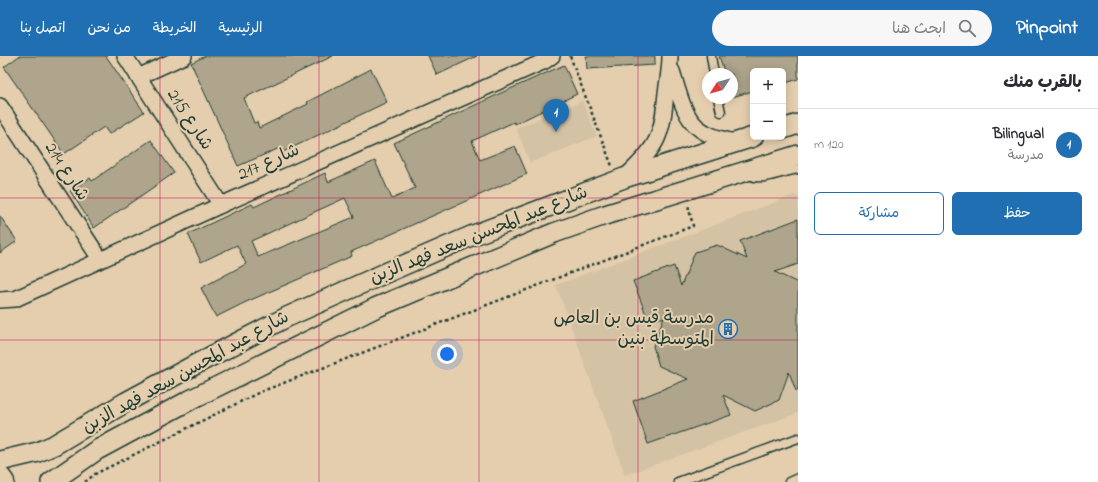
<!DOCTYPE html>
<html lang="ar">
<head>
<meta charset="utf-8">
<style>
	:root { --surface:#fff; --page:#f7f7f7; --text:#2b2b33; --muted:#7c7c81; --line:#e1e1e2; --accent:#1f6fb2 }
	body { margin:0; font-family:"Indie Flower","Playpen Sans Arabic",sans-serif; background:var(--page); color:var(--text); direction:rtl }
	.controls { position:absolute; right:12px; top:12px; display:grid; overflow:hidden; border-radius:6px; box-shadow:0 2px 10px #0003 }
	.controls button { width:36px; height:36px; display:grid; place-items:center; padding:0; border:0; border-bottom:1px solid var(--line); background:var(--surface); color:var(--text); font:20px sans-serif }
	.compass { position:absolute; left:702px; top:12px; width:36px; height:36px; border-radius:50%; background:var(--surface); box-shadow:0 2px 10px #0003; rotate:234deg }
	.you { position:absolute; left:447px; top:298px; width:14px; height:14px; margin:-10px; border:3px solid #fff; border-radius:50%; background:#1a73e8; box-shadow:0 0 0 6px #1a73e833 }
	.badge { display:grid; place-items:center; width:26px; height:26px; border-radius:50%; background:var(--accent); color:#fff; font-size:13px; font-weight:700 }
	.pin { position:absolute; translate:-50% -33px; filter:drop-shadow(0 1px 2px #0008) }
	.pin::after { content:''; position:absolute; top:21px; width:14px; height:12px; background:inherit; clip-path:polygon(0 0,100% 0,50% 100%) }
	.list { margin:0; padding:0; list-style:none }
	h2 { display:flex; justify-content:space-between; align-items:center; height:52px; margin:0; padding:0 16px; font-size:17px }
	h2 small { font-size:13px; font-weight:400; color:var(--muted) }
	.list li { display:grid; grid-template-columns:26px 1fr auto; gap:12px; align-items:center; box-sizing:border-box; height:72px; padding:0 16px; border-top:1px solid var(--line) }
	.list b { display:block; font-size:15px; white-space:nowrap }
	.list p { margin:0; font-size:13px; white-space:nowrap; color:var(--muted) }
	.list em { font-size:13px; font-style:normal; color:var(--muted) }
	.actions { display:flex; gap:8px; padding:12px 16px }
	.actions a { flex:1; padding:9px 0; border:1px solid var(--accent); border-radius:6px; text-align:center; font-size:14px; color:var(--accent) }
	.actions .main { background:var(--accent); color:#fff }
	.icon { flex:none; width:22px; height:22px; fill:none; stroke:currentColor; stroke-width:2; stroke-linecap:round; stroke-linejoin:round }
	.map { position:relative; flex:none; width:798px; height:426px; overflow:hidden; direction:ltr }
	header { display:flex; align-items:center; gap:24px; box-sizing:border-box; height:56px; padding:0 20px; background:var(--accent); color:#fff }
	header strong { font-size:19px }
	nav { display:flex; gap:22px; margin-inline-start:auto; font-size:14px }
	.search { width:280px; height:36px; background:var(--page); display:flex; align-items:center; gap:10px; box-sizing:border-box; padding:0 14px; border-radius:22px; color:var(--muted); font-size:15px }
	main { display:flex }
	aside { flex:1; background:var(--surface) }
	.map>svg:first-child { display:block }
	.built { fill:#d4c2a4 }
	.building { fill:#aea58c; stroke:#1f3d34; fill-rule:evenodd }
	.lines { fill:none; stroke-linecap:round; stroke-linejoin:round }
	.service-casing { stroke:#1f3d34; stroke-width:11 }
	.minor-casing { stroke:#1f3d34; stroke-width:18 }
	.tertiary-casing { stroke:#1f3d34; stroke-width:22 }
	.secondary-casing { stroke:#1f3d34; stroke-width:25 }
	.path { stroke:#1f3d34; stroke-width:2.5; stroke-dasharray:3 3; stroke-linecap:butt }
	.service { stroke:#e5ceae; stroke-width:8 }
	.minor { stroke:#e5ceae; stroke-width:15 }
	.tertiary { stroke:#e5ceae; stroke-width:19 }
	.secondary { stroke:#e5ceae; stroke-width:22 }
	.grid { fill:none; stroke:#c2185b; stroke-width:1; stroke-opacity:0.55 }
	.labels { text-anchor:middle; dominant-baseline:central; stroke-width:4; stroke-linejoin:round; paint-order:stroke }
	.street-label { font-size:18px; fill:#1f3d34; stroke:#e5ceae }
	.poi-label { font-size:18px; fill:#1f3d34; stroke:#e5ceae; text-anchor:end }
</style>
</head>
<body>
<header>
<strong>Pinpoint</strong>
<div class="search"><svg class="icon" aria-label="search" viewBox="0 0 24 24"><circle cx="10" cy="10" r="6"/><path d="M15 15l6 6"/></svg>ابحث هنا</div>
<nav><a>الرئيسية</a><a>الخريطة</a><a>من نحن</a><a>اتصل بنا</a></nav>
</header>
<main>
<aside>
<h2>بالقرب منك<small></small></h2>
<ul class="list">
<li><span class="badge">1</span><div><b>Bilingual</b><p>مدرسة</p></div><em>120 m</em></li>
</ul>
<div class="actions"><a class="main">حفظ</a><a>مشاركة</a></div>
</aside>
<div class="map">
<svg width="798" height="426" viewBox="0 0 798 426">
	<rect width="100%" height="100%" fill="#e5ceae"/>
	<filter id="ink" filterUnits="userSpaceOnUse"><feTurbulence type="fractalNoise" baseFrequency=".025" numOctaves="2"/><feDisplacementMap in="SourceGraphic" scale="8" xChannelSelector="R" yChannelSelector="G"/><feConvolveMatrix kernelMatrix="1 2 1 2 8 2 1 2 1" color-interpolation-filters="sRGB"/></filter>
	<g filter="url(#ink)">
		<g class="built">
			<path d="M582,45l15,35 -67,27 -14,-35z"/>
			<path d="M794,139l4,2v216l-173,62 -69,-190z"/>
		</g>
		<g class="building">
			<path d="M19,0h87l38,56 -35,22 -5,-7 -40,27 -60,-87z"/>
			<path d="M205,0h128l-89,42 10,25 3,-1 2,6 49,-24 -1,-2 64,-33 16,33 -104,50 -3,-4 -42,18 -47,-103z"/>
			<path d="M428,0h49l-40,19z"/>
			<path d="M586,0h69v9l-68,4z"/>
			<path d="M719,0h79v23l-15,5v-13h-30v20l-21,6v-23h-7z"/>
			<path d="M564,9l13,29 -62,30 -1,-2 -42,19 8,19 35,-14 12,28 -176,78 1,4 -106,46 -30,15 -15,-29 45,-24 -9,-19 -36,17 -13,-28 64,-30 2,3 71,-34 3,9 47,-21 17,38 23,-11 -21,-45 107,-50zM345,142l9,19 -96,40 -7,-16z"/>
			<path d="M151,84l23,33 -80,55 -24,-37 20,-13 2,3z"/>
			<path d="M0,160l17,25 -17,12z"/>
			<path d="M798,163v45l-23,8 23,11v108h-2l-7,-19 -10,28 -24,11 -32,-16 8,20 -83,29 -15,-43 55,-22 -29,-13 -6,-20 11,-29 -15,5 -16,-41 41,-15 7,20 14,-34 22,-7 30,14 -7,-18z"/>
		</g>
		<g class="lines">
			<defs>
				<g id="service">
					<path d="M711,0l3,18"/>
					<path d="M718,42l3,14"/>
					<path d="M749,119c14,7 34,-4 49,-6"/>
					<path d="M678,426l120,-44"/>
					<path d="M789,426l9,-4"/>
				</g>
				<g id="minor">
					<path d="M125,0l96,149"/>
					<path d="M672,15c13,42 15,64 65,71"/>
					<path d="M138,21l46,-21"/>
					<path d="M0,50l100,153"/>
					<path d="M626,120c33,-30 36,-41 40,-83 2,-13 4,-25 4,-37"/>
					<path d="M0,244l15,-1 206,-94 324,-144 7,-5"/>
				</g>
				<g id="tertiary">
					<path d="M783,73l15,-5"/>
					<path d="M0,405l38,-9 16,-7 72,-43 74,-40 87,-45 94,-42 90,-39 153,-58 129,-41"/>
					<path d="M51,426l46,-32 93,-50 185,-92 179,-75 51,-18 193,-60"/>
				</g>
				<path id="secondary" d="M0,422l3,4"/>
			</defs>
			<use href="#service" class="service-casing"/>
			<use href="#minor" class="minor-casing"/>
			<use href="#tertiary" class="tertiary-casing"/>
			<use href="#secondary" class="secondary-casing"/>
			<g class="path">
				<path d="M570,0l42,110"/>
				<path d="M85,426l10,-8 165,-82 433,-166 -5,-21"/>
			</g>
			<use href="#service" class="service"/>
			<use href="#minor" class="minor"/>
			<use href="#tertiary" class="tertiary"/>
			<use href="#secondary" class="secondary"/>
		</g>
	</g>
	<path class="grid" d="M160,0v426M319,0v426M479,0v426M638,0v426M0,142h798M0,284h798"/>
	<defs>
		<symbol id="building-ring" viewBox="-11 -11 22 22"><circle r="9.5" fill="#e5ceae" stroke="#1f6fb2" stroke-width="1.5"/><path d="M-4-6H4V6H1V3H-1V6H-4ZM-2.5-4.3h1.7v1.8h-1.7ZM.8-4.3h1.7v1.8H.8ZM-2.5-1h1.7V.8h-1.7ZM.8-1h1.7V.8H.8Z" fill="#1f6fb2"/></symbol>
	</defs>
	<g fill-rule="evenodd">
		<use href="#building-ring" x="717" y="262" width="22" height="22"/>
	</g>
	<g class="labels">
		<g class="street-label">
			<text transform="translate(189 64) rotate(57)">شارع 215</text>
			<text transform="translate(269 107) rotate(-24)">شارع 217</text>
			<text transform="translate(66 116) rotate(57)">شارع 214</text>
			<text transform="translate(479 180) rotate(-22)">شارع عبد المحسن سعد فهد الزبن</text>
			<text transform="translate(186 317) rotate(-29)">شارع عبد المحسن سعد فهد الزبن</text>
		</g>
		<g class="poi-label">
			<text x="714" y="263">مدرسة قيس بن العاص<tspan x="714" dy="21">المتوسطة بنين</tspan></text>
		</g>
	</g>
</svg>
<div class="controls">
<button>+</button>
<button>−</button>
</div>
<svg class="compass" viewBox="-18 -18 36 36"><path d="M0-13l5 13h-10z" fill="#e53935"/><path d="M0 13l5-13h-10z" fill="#7c7c81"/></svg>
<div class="you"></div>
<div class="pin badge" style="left:556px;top:76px">1</div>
</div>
</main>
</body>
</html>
